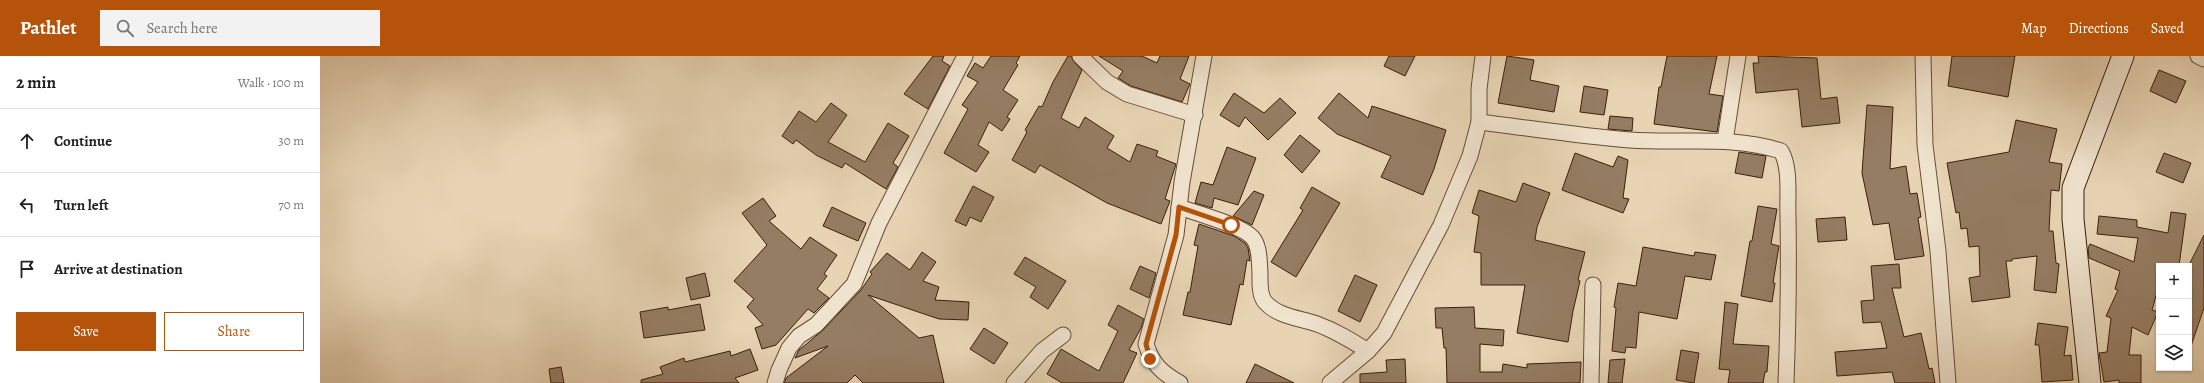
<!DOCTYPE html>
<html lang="en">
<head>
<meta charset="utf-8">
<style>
	:root { --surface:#fff; --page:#f2f2f2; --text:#222; --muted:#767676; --line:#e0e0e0; --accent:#b45309 }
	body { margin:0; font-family:Alegreya,serif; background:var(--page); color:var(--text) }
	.controls { position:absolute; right:12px; bottom:12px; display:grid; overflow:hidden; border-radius:0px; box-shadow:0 1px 3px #0004 }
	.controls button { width:36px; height:36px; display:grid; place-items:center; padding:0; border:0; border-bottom:1px solid var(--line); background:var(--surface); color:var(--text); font:20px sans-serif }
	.stop { position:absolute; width:12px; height:12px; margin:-9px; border:3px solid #b45309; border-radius:50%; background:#fff }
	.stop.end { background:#b45309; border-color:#fff; box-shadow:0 1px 4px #0008 }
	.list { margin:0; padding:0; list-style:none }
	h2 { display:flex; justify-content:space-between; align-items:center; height:52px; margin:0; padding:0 16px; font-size:17px }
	h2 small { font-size:13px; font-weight:400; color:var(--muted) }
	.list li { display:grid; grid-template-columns:26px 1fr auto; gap:12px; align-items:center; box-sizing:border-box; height:64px; padding:0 16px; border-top:1px solid var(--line) }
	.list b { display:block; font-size:15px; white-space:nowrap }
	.list em { font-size:13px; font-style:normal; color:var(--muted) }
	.actions { display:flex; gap:8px; padding:12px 16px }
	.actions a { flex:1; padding:9px 0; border:1px solid var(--accent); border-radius:0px; text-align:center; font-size:14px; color:var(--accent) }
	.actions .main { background:var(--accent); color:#fff }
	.icon { flex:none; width:22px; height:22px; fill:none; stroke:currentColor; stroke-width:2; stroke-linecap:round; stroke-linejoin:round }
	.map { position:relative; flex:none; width:1884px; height:327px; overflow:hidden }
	header { display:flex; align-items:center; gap:24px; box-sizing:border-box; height:56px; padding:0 20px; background:var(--accent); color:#fff }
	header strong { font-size:19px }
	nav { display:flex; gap:22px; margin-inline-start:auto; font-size:14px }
	.search { width:280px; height:36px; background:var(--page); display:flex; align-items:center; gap:10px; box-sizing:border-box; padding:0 14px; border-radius:0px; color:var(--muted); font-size:15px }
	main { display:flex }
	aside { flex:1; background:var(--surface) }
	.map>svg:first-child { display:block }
	.building { fill:#957d63; stroke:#3c1e0b }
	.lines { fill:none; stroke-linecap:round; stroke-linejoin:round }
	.street-casing { stroke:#674c35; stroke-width:17 }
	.secondary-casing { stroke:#3c1e0b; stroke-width:23 }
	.street { stroke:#f0e3ce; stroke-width:15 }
	.secondary { stroke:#f0e3ce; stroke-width:21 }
	.route { stroke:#b45309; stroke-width:5 }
</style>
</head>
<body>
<header>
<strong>Pathlet</strong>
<div class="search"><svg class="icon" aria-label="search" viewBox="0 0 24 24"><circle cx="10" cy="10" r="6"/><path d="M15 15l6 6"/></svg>Search here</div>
<nav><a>Map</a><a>Directions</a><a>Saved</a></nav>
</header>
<main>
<aside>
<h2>2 min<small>Walk · 100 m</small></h2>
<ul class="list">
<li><svg class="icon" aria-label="ahead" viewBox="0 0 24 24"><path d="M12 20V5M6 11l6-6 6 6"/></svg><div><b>Continue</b></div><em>30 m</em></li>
<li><svg class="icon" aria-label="left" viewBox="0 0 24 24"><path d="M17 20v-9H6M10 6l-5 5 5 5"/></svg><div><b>Turn left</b></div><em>70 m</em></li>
<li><svg class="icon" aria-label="arrive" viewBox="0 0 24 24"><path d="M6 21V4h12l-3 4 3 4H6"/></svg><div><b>Arrive at destination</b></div></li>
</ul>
<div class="actions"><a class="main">Save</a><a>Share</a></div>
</aside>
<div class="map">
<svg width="1884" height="327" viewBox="0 0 1884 327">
	<rect width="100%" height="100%" fill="#e8d4b4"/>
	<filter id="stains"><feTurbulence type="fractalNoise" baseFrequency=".005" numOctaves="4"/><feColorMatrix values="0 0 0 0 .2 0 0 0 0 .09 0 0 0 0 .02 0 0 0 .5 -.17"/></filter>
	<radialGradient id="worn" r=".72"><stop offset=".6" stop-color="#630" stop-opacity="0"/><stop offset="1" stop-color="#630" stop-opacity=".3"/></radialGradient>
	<g class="building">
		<path d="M613,0h11l-2,5 8,5 -22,43 -24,-15z"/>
		<path d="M671,0h29l-4,7 2,2 -15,25 15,10 -11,17 3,2 -8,12 -13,-9 -11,23 11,7 -13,20 -32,-19 24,-44 -6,-4 16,-23 -11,-6 8,-13 8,5z"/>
		<path d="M748,0h3l3,6 8,8 -21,48 18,10 6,-11 29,19 -7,12 23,14 7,-18 21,7 -2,5 20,8 -11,35 5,2 -9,23 -54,-21 -67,-38 -5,8 -23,-13 15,-28 -2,-2 14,-24 3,1 11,-25z"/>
		<path d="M779,0h43l15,7 3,-7h29l-9,23 10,5 -8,18 -51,-16 -13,-8 5,-7z"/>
		<path d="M1069,0h26l-10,20 -21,-10z"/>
		<path d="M1187,0l27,4 -4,20 29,6 -5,26 -56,-9z"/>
		<path d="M1347,0h50l-8,38 14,2 -6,36 -63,-8 5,-37h2z"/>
		<path d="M1438,0l59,2 4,41 16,-2 3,26 -38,4 -4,-38 -42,4 -3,-30h6z"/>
		<path d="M1632,0h63l-7,41 -60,-11z"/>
		<path d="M1839,14l27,11 -10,22 -26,-12z"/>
		<path d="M1264,30l24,4 -4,25 -24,-3z"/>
		<path d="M914,37l30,20 16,-15 16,15 -28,27 -23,-23 -6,10 -19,-12z"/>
		<path d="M1019,37l29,25 4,-12 74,24 -12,39 -11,26 -42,-18 10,-21 -54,-22 -19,-16z"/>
		<path d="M511,47l16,12 -19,27 37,20 23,-39 21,13 -16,27 5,4 -12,22 -41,-26 -3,5 -26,-13 -20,-15 -3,4 -11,-8 17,-25 17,11z"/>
		<path d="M1547,49l26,2 -3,62 16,-3 4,28 7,-1 4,24 -3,1 6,38 -29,4 -6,-37 -16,2 -11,-52z"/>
		<path d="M1290,60l23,2 -1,13 -24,-2z"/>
		<path d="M1696,64l41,9 -8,33 13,2 -3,27 -8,-1 -2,41h4l3,32 3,1 -3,29 -22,-3 3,-34 -25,3v2h-6l4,36 -38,5 -3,-24 11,-2 -1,-30 -10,1 -2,-19 -6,1 -2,-17 -3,1 -9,-50 62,-11z"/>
		<path d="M980,79l20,16 -18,22 -18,-18z"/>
		<path d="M907,91l29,11 -18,47 -24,-7 -2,10 -17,-5 6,-21 12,3z"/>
		<path d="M1419,96l27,4 -4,22 -27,-5z"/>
		<path d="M1255,97l38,14 5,-11 10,4 -5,38 6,1 -6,14 -61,-23z"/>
		<path d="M1844,97l27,10 -8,20 -27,-11z"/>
		<path d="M1203,127l27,10 -13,34 -2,13 50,12 -7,28 2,1 -7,30 -5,31 -51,-9 8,-48h-44v-32l-7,-1 5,-36 -7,-3 7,-23 37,12z"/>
		<path d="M653,130l21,11 -13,25 -11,-5 -4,9 -11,-5z"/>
		<path d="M992,131l28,16 -44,74 -25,-15 32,-52 -3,-2z"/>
		<path d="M934,135l10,4 -12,30 -19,-9z"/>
		<path d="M443,142l13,18 -7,5 32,28 9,-12 27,18 -13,19 3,2 -10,13 12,9 -15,15 -6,-4 -32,36 -14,4 -7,-21 8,-3 -16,-18 7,-8 -20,-18 33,-36 -25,-32z"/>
		<path d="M1438,150l19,3 -6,35 8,2 -6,37h2l-3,19 -31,-6 9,-55h2z"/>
		<path d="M512,151l34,16 -8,18 -35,-15z"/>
		<path d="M1851,156l15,2 -7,52h-20v19l-7,25 6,2 -10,23 -16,-8 -3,28h12v28h-22v-3l-15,2 -5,-29 8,-1 4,-34 -5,-2 12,-26 -3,-1 5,-18 -31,-13 -1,-10 2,-4 44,18 4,-24 -41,-4 2,-18 38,4v7l31,6z"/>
		<path d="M1525,161l2,23 -29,2 -2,-23z"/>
		<path d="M879,168l35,12 11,7 3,5 2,13 -3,-1 -4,25 -3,-1 -9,41 -48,-10 5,-23h2l8,-46 -4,-1z"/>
		<path d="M1884,179v73l-13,38h-2v-81z"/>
		<path d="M1323,191l51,9 1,-4 21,3 -5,25 -26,-4 -8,43 -38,-7 -3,36 -10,-1 -1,6 -13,-2 4,-43 -2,-1 4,-24 18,3z"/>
		<path d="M602,196l14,10 -13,19 16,6 -4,13 34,2 -1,18 -29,-1 -71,-24 51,43 14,-3 11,48h-81l-8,-8 -8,8h-63l2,-5 42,-32 -33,12 4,-8 23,-19 39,-41 11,-16 -2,-2 17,-19 23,17z"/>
		<path d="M705,201l41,24 -18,28 -18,-12 6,-10 -22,-13z"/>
		<path d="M1579,208l2,24h-9l12,49 17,-4 8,36 3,-1 3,15h-40l-3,-11 -55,4 -2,-24 52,-4 -6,-26 -18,1 -2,-22 13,-1 -3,-34z"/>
		<path d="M820,210l16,7 -7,25 -19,-9z"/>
		<path d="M385,217l5,23 -19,4 -5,-22z"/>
		<path d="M1035,219l22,10 -17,37 -22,-11z"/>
		<path d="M1405,246l13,2 -5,40 36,2 -2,26h-2l-2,11h-35l2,-13 -11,-1z"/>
		<path d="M380,248l5,26 -61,8 -4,-26 28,-5v3z"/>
		<path d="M798,249l26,14 -3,9 -12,22 8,3 -14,30h-61l-15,-9 14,-25 38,22 19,-40 -10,-6z"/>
		<path d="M1154,251l1,21 29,2 -1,16 -23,-2v28h22l1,-8 24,4v-4l54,-2 -1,21h-133l-1,-35h-2l-2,-20h-6l-1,-20z"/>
		<path d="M1718,267l30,4 -4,29 7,-1 2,25 -31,2 -3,-37h-4z"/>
		<path d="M664,272l24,15 -14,21 -24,-15z"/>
		<path d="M430,293l8,21 -23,8 4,5h-98v-3l22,-6 -3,-7 24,-9 1,4 45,-11 1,5z"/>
		<path d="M1361,294l18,3 -5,30 -18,-3z"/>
		<path d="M1085,303l1,24h-46v-9l27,-2 -1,-12z"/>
		<path d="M1305,303l-3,24h-14l2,-23z"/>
		<path d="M935,308l39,19h-48z"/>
		<path d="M241,311l3,16h-13l-2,-14z"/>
	</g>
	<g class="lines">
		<defs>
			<g id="street">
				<path d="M760,0l27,26 20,12 68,21"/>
				<path d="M1603,0l2,89 13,106 10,132"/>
				<path d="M1878,0l6,3"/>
				<path d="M1159,66c50,6 100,14 151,18 51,4 101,-5 151,11 10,17 6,46 7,66 1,56 0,111 -2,166"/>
				<path d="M1405,85l13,-85"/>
				<path d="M859,151c17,6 62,18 73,30 8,9 7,24 8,35 0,9 -1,23 5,30 13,15 35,16 52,22 19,7 35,17 51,27"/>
				<path d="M455,327l4,-13 10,-22 10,-12 17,-11 38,-41 25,-61 86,-167"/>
				<path d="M694,327l28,-32 21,-16"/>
				<path d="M860,327c-18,-10 -28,-19 -34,-39l30,-109 6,-53 22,-126"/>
				<path d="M1010,327l38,-32 16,-18 57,-108 29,-69 9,-34v-33l4,-33"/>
				<path d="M1271,327l2,-98"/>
			</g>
			<path id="secondary" d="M1770,327l-17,-164v-31l50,-132"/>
		</defs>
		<use href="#street" class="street-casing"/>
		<use href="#secondary" class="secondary-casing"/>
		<use href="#street" class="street"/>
		<use href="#secondary" class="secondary"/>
	</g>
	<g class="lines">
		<path class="route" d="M830,303l-4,-15 30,-109 3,-28 52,18"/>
	</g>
	<rect width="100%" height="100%" filter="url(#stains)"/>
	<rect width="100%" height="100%" fill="url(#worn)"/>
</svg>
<div class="controls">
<button>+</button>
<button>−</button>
<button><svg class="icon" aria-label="layers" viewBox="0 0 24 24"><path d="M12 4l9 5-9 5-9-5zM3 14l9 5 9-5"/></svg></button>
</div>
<div class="stop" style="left:911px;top:169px"></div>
<div class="stop end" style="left:830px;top:303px"></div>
</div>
</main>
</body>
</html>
